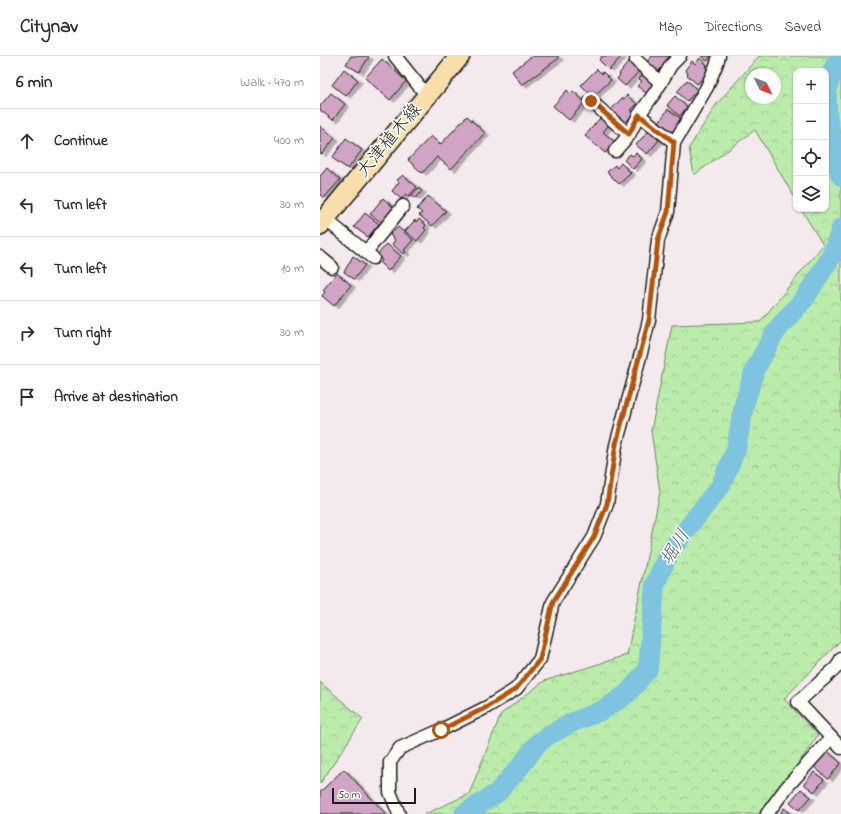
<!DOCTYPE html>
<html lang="en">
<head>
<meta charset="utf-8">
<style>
	:root { --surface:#fff; --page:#f2f2f3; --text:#2b2b33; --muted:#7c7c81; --line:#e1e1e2 }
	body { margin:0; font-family:"Indie Flower","Klee One",sans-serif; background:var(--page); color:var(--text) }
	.controls { position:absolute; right:12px; top:12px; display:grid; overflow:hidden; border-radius:8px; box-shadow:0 1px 3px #0004 }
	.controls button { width:36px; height:36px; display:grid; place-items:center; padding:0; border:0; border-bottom:1px solid var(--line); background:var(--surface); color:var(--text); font:20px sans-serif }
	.compass { position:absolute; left:425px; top:12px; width:36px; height:36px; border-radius:50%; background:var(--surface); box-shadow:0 1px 3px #0004; rotate:133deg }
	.scale { position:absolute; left:12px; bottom:10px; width:84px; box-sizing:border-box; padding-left:4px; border:2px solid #1c1c1c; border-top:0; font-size:11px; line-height:14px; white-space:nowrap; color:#1c1c1c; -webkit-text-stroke:3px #fdfcf7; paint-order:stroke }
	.stop { position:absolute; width:12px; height:12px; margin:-9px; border:3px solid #b45309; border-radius:50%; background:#fff }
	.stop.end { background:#b45309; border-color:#fff; box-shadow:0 1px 4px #0008 }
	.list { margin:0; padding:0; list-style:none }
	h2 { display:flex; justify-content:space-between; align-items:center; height:52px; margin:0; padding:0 16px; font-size:17px }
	h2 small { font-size:13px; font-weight:400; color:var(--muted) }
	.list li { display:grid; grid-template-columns:26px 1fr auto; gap:12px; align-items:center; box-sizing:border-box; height:64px; padding:0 16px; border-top:1px solid var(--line) }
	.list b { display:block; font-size:15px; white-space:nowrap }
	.list em { font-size:13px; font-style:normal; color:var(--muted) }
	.icon { flex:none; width:22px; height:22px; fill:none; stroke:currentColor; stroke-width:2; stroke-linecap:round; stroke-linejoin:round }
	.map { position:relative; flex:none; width:521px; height:758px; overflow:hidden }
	header { display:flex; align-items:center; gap:24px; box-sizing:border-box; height:56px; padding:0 20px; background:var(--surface); border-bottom:1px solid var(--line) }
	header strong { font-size:19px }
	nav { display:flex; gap:22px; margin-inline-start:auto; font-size:14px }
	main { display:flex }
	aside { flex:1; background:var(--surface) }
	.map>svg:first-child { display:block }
	.forest { fill:url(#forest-crowns); stroke:#6c8464; fill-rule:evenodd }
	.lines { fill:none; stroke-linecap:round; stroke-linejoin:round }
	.river { stroke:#7ec3df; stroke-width:20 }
	.building { fill:#d1a3c5; stroke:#1c1c1c; filter:url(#shadow) }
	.minor-casing { stroke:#1c1c1c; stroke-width:15 }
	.primary-casing { stroke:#1c1c1c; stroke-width:22 }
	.minor { stroke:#fdfcf7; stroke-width:12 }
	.primary { stroke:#f8deab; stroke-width:19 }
	.route { stroke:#b45309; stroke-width:5 }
	.labels { text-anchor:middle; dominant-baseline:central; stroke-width:3.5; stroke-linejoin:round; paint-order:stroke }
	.street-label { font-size:18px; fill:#1c1c1c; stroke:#fdfcf7 }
	.water-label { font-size:19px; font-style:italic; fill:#435f6a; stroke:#fdfcf7 }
</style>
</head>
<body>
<header>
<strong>Citynav</strong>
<nav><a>Map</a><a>Directions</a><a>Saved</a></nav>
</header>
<main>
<aside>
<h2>6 min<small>Walk · 470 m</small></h2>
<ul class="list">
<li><svg class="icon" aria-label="ahead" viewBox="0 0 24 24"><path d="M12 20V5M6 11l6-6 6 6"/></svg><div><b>Continue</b></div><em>400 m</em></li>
<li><svg class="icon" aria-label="left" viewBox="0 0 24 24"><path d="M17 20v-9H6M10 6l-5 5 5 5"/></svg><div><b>Turn left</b></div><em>30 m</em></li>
<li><svg class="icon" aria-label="left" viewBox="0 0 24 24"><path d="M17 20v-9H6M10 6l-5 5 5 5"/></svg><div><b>Turn left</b></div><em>10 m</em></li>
<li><svg class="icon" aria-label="right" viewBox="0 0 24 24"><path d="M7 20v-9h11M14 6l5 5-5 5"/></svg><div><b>Turn right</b></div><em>30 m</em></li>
<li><svg class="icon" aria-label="arrive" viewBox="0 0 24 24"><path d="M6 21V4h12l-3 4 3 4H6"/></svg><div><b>Arrive at destination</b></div></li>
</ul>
</aside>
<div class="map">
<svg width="521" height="758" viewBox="0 0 521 758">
	<defs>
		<pattern id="forest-crowns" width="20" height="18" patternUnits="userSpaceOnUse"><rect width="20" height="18" fill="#bbecab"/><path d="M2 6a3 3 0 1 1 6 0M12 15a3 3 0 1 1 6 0" fill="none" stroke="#a0ca93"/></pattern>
		<filter id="shadow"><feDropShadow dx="4.5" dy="2.5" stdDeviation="0" flood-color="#0004"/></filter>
	</defs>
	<rect width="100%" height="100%" fill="#f4eaed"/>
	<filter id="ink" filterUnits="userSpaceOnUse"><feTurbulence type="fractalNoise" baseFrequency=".025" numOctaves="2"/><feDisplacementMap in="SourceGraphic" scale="8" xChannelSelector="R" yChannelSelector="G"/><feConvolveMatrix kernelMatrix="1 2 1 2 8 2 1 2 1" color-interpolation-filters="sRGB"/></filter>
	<g filter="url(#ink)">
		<g class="forest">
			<path d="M439,0h82v584l-57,59 34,36 -55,79h-338l44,-20 32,-80 43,-33 83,-26 33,-163 -9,-61 21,-106 88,-3 63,-77 -22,-36h25v-138h-30v129l-41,-70 -61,45 -5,-27 27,-43zM431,18h24v24h-24z"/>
			<path d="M0,626l43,37 -43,65z"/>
		</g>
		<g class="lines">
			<g class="river">
				<path d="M521,1c-27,32 -9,83 0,119"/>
				<path d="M144,758l33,-21 23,-26 17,-23 10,-8 26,-14 30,-12 24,-16 21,-25 7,-85 15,-33 51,-66 15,-36 8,-44 11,-36 17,-31 8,-12 25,-28 26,-41 8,-22 2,-7"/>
			</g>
		</g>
		<g class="building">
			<path d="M31,0h16l2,1 -10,15 -13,-8z"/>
			<path d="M212,0h26l1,2 -37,27 -10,-14z"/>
			<path d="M282,0h20l-13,14 -10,-10z"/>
			<path d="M332,0h21l-15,16 -11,-11z"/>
			<path d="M381,0h10l-4,5z"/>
			<path d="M380,2l7,7 -2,2 4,4 -12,13 -10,-9 1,-2 -3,-3 7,-9 3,3z"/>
			<path d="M62,3l24,22 -16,19 -25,-22z"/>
			<path d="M310,4l12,8 -17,18 -8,-7 3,-4 -1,-1z"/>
			<path d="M24,13l14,11 -12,16 -14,-11z"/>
			<path d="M277,13l5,5 1,-2 8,8 -18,17 -12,-12z"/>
			<path d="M325,16l11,10 -10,11 -9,-7 5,-5 -3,-2z"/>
			<path d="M367,24l10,10 -10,11 -10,-9z"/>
			<path d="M247,34l3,4 3,-3 12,11 -16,18 -16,-14z"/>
			<path d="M11,37l14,11 -12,16 -13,-10v-4z"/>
			<path d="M307,39l10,9 -6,6 3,3 -9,10 -17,-10 14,-15 2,1z"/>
			<path d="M355,40l12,11 -7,9 -13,-11z"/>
			<path d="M348,53l16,12 -10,15 -16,-12z"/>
			<path d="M147,60l18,17 -34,36 -14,-12 -15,16 -14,-13 23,-24 9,9z"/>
			<path d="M280,62l8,8 -5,6 12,10 -10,11 -20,-17z"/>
			<path d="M0,70l15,12 -13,16 -2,-1z"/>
			<path d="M328,75l11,9 -12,14 -11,-9z"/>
			<path d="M26,82l16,12 -14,19 -16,-11z"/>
			<path d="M316,97l6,6 -9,10 -9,-9 6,-6 3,2z"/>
			<path d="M301,107l10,10 -12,11 -12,-12 8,-7 2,3z"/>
			<path d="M7,112l13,12 -16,18 -4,-4v-18z"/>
			<path d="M83,119l14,12 -8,9 -3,-2 -5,5 -9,-8 7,-9 -2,-2z"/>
			<path d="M98,132l4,3 -6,7 -4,-3z"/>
			<path d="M108,140l18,15 -14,15 -13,-11 3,-2 -5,-4z"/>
			<path d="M63,142l11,10 -12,15 -12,-9z"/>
			<path d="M45,157l14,11 -11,13 -14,-10z"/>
			<path d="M99,163l7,6 -2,3 2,2 -9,11 -12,-10 10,-11 1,2z"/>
			<path d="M78,171l15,13 -9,10 2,2 -3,2 -11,-10 3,-4 -5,-5z"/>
			<path d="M67,188l14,12 -13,15 -8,-8 2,-3 -5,-5z"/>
			<path d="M33,200l12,9 -11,14 -10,-7z"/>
			<path d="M17,217l14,12 -17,21 -12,-10 3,-4 -2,-2z"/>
			<path d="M506,694l15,13 -13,16 -15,-13z"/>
			<path d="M24,713l42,45h-66v-22z"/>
			<path d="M494,716l10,8 -10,12 -10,-8z"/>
			<path d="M481,733l10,8 -12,13 -9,-8z"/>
			<path d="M464,752l8,6h-12z"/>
		</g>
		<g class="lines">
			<defs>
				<g id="minor">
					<path d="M75,0l32,40"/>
					<path d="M316,4l25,23"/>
					<path d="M271,45l38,34"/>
					<path d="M319,59l35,27"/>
					<path d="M295,95l14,-16 10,-20 17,-24 15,-26 9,-9"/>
					<path d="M5,163l48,39"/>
					<path d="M46,196l37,-46"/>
					<path d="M0,201l12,10"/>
					<path d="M521,603l-4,8 -39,35 43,46"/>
					<path d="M79,758l-9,-22v-30l10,-14 41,-18 46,-23 29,-18 24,-30 13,-57 41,-65 13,-33 9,-59 25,-92 8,-33 9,-80 10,-28 6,-69 33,-56 10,-24 2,-7"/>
					<path d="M447,758l19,-26 45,-50"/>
				</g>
				<path id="primary" d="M0,169l140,-169"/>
			</defs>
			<use href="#minor" class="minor-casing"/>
			<use href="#primary" class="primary-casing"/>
			<use href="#minor" class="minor"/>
			<use href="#primary" class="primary"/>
		</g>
	</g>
	<g class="lines" filter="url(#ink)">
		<path class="route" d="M121,674l46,-23 29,-18 24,-30 13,-57 41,-65 13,-33 9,-60 33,-124 9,-80 10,-28 6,-70 -35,-27 -10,19 -38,-33"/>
	</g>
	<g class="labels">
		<g class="street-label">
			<text transform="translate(70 85) rotate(-50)">大津植木線</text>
		</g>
		<g class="water-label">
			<text transform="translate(356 492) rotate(-58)">堀川</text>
		</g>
	</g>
</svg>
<div class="controls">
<button>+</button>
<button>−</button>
<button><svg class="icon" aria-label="locate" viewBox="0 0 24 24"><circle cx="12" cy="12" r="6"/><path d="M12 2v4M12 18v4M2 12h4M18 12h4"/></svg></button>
<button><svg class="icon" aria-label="layers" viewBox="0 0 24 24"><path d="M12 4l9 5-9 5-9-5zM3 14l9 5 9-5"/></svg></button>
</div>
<svg class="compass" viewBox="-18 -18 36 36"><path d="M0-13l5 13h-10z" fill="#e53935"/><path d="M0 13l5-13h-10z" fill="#7c7c81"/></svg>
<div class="scale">50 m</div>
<div class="stop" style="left:121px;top:674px"></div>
<div class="stop end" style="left:271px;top:45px"></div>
</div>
</main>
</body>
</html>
